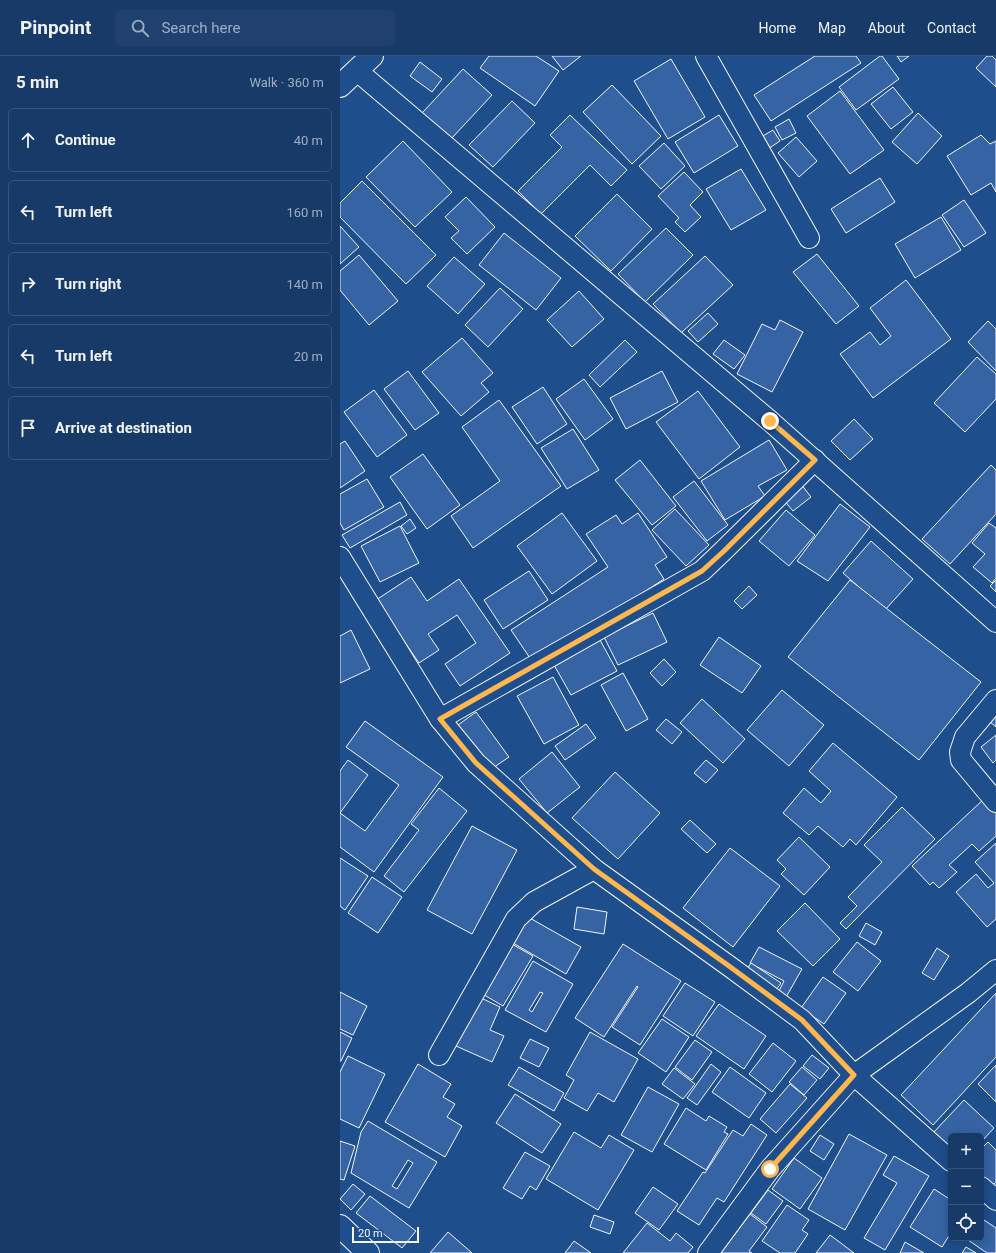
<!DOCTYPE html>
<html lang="en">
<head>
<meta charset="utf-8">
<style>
	:root { --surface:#173a69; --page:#20416f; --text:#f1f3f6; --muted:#9eadc0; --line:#36547d }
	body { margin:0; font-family:Roboto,sans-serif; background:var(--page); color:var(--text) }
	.controls { position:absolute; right:12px; bottom:12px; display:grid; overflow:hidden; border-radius:6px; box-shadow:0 2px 10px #0003 }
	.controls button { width:36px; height:36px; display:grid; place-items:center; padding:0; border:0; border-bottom:1px solid var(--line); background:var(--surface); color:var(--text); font:20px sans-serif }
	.scale { position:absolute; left:12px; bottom:10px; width:67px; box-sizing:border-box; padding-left:4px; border:2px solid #f2f6ff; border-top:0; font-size:11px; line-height:14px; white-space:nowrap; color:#f2f6ff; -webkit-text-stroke:3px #1f4e8c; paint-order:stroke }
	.stop { position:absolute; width:12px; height:12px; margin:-9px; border:3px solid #ffb74d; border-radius:50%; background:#fff }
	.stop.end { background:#ffb74d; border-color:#fff; box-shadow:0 1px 4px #0008 }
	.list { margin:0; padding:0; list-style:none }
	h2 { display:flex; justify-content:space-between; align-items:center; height:52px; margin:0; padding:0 16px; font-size:17px }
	h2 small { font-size:13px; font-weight:400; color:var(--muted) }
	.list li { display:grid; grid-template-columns:26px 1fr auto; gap:12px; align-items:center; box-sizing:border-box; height:64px; margin:0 8px 8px; padding:0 8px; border:1px solid var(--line); border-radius:6px }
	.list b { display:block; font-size:15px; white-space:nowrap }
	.list em { font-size:13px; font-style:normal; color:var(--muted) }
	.icon { flex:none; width:22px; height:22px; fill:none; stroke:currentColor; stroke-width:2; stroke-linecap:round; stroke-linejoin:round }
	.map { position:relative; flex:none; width:656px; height:1197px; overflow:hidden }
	header { display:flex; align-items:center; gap:24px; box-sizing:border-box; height:56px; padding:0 20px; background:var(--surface); border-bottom:1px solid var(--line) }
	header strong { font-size:19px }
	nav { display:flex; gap:22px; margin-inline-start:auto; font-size:14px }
	.search { width:280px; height:36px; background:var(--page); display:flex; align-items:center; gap:10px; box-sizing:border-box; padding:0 14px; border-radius:6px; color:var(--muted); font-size:15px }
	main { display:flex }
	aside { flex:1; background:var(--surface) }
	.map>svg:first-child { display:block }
	.building { fill:#3563a3; stroke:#f2f6ff; fill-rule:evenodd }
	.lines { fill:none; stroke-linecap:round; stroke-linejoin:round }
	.street-casing { stroke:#f2f6ff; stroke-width:22 }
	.secondary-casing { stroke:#f2f6ff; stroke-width:24 }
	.highway-casing { stroke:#f2f6ff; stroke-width:24 }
	.street { stroke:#1f4e8c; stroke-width:20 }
	.secondary { stroke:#1f4e8c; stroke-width:22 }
	.highway { stroke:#1f4e8c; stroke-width:22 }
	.route { stroke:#ffb74d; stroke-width:5 }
</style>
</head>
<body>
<header>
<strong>Pinpoint</strong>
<div class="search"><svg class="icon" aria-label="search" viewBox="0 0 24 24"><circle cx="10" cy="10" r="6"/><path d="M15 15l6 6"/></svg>Search here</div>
<nav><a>Home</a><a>Map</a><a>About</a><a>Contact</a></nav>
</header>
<main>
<aside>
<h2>5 min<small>Walk · 360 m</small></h2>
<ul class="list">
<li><svg class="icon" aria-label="ahead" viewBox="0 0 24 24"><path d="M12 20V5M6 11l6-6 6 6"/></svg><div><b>Continue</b></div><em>40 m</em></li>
<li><svg class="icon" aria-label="left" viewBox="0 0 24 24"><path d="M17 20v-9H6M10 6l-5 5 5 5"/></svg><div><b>Turn left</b></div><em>160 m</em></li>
<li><svg class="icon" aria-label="right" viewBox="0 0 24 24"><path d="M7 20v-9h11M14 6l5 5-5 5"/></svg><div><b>Turn right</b></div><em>140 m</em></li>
<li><svg class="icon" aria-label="left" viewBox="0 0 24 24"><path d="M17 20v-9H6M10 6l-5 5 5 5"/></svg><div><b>Turn left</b></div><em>20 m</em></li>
<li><svg class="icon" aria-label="arrive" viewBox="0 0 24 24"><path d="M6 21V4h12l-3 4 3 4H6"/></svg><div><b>Arrive at destination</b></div></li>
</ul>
</aside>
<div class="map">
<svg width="656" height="1197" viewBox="0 0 656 1197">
	<rect width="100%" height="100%" fill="#1f4e8c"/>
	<g class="building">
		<path d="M149,0h47l23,15 -24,35 -55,-38z"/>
		<path d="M212,0h29l-18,14z"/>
		<path d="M475,0h41l5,7 -90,58 -17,-26z"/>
		<path d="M540,0h2l17,23 -43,31 -17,-23z"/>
		<path d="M557,0h12l-8,6z"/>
		<path d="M647,0h5l4,4v27l-20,-19z"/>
		<path d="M331,3l34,58 -37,22 -34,-58z"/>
		<path d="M80,6l22,17 -10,13 -22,-16z"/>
		<path d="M123,13l29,26 -41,44 -29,-26z"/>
		<path d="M272,29l49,51 -29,28 -49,-52z"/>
		<path d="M553,31l20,25 -22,17 -20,-25z"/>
		<path d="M500,35l44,59 -34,24 -43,-58z"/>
		<path d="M172,45l23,22 -42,44 -24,-22z"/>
		<path d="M578,57l24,23 -25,28 -25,-22z"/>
		<path d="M230,59l57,55 -16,16 -21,-21 -49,49 -23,-23 44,-44 -12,-12z"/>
		<path d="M379,59l19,31 -44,27 -19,-31z"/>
		<path d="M449,63l7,14 -14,7 -7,-13z"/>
		<path d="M433,74l7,11 -12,8 -7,-12z"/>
		<path d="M641,79l9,9 6,-3v51l-5,-9 -20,12 -24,-39z"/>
		<path d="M456,81l21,24 -18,16 -21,-24z"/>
		<path d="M63,85l49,51 -37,35 -49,-50z"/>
		<path d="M324,87l21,23 -24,23 -22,-23z"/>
		<path d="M401,113l25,41 -35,20 -25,-41z"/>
		<path d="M344,116l19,20 -13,13 11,12 -16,15 -10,-10 4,-4 -21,-22z"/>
		<path d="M540,122l15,24 -49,31 -15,-24z"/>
		<path d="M22,125l74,74 -30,29 -66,-67v-14z"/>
		<path d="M277,138l35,35 -41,42 -36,-35z"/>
		<path d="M126,141l29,30 -28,27 -16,-16 8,-7 -14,-14z"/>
		<path d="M624,144l22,33 -22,14 -22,-32z"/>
		<path d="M601,161l20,33 -46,28 -20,-34z"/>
		<path d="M0,170l19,21 -19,17z"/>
		<path d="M326,172l27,27 -48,47 -27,-28z"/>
		<path d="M164,177l57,45 -25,32 -57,-45z"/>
		<path d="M477,198l42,52 -23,18 -43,-52z"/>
		<path d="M19,199l39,46 -29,24 -29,-35v-19z"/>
		<path d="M365,200l28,29 -52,48 -28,-29z"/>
		<path d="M114,201l31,27 -27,30 -31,-28z"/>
		<path d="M566,224l45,59 -78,59 -33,-44 30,-22 10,13 11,-9 -21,-28z"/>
		<path d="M160,232l23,21 -35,38 -23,-22z"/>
		<path d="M239,235l25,28 -32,28 -25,-27z"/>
		<path d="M368,257l10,11 -20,18 -10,-11z"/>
		<path d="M440,264l23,12 -31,60 -35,-18 25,-50 13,6z"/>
		<path d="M648,265l8,8v42l-28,-29z"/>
		<path d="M122,282l31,35 -12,10 8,9 -28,24 -39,-44z"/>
		<path d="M285,284l12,12 -37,35 -11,-12z"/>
		<path d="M384,284l21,15 -11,14 -21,-15z"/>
		<path d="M637,301l19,17v25l-31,33 -31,-29z"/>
		<path d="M68,315l31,42 -24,17 -31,-41z"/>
		<path d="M322,315l16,31 -52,27 -16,-31z"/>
		<path d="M244,323l29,40 -28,21 -29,-41z"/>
		<path d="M203,331l24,37 -30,20 -25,-37z"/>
		<path d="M34,334l33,45 -30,22 -33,-45z"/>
		<path d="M358,335l42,56 -41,32 -43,-57z"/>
		<path d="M159,344l62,86 -88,62 -22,-32 49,-35 -38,-54z"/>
		<path d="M514,363l19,20 -23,21 -19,-19z"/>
		<path d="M233,373l26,41 -32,19 -26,-41z"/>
		<path d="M429,384l18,30 -29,16 7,10 -40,24 -24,-39z"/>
		<path d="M5,385l20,30 -25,17v-44z"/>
		<path d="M83,398l37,51 -33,24 -37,-52z"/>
		<path d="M300,404l36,46 -24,19 -37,-45z"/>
		<path d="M651,409l5,5v44l-46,50 -28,-25z"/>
		<path d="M27,423l17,28 -40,23 -4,-7v-29z"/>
		<path d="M354,425l34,44 -21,16 -34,-44z"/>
		<path d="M461,428l10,13 -18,14 -11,-13z"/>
		<path d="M60,446l7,13 -57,33 -8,-13z"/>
		<path d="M500,448l30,23 -42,54 -31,-20z"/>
		<path d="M335,453l34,36 -23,21 -34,-36z"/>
		<path d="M446,454l29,25 -26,31 -30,-25z"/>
		<path d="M222,457l35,48 -45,33 -35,-48z"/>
		<path d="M298,457l29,44 -12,8 9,14 -130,85 -23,-34 97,-63 -22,-33 30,-19 6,9z"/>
		<path d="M70,463l6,9 -9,6 -6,-8z"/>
		<path d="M649,467l7,5v50l-4,5 -19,-16 12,-13 -13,-11z"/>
		<path d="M60,470l19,37 -39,19 -19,-36z"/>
		<path d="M531,485l42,38 -28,31 -42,-37z"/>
		<path d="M189,515l19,29 -45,29 -19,-29z"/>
		<path d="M71,521l16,24 32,-22 51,74 -50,33 -15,-22 31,-21 -19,-28 -29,19 11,16 -20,13 -43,-63z"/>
		<path d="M510,524l131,102 -62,78 -131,-103z"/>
		<path d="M656,524v12l-6,-6z"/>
		<path d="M409,530l8,9 -15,14 -8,-8z"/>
		<path d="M313,557l14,29 -49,23 -14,-28z"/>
		<path d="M11,574l19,39 -30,14v-47z"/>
		<path d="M379,581l42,29 -19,27 -42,-28z"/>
		<path d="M260,584l17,31 -46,24 -17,-30z"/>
		<path d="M324,603l12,13 -14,14 -12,-13z"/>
		<path d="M283,617l25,46 -22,12 -25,-46z"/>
		<path d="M213,621l26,48 -35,19 -27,-48z"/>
		<path d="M442,634l42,35 -35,41 -42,-36z"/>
		<path d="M362,643l43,40 -22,24 -43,-40z"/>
		<path d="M136,656l33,45 -19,13 -32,-45z"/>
		<path d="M656,658v13l-7,-6z"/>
		<path d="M326,663l16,13 -10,12 -16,-14z"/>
		<path d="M25,665l78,56 -69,95 -34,-25v-76l8,-11 20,15 -28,38 25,18 34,-46 -53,-38z"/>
		<path d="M246,668l10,14 -31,22 -10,-14z"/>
		<path d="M656,679v25l-3,3 -12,-16z"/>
		<path d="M493,687l64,54 -41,48 -6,-6 -7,8 -25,-21 -9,9 -26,-22 21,-25 17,15 10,-12 -22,-20z"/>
		<path d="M212,696l28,35 -33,26 -28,-34z"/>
		<path d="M366,704l12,10 -12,13 -12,-10z"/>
		<path d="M275,716l45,41 -42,46 -46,-41z"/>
		<path d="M99,732l28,23 -63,81 -20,-16 35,-46 -8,-6z"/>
		<path d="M645,742l11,12v26l-17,15 -7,-7 -23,21 8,7 -18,16 -6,-6 -3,3 -18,-19z"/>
		<path d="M562,751l33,32 -89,90 -6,-6 17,-17 -9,-9 34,-35 -18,-17z"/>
		<path d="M350,764l26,24 -9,9 -26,-24z"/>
		<path d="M132,770l45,24 -45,84 -45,-24z"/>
		<path d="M459,781l31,30 -26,28 -23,-21 5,-5 -9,-9z"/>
		<path d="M656,787v76l-9,8 -31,-35 20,-18 12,14 6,-5 -19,-21z"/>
		<path d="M390,792l50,38 -47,61 -50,-39z"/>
		<path d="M0,802l28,18 -23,34 -5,-4z"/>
		<path d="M32,821l30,20 -24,36 -30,-20z"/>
		<path d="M465,847l35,36 -27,27 -36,-35z"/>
		<path d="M237,851l30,5 -3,22 -30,-5z"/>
		<path d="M188,861l53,30 -15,27 -53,-31z"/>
		<path d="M526,867l16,9 -7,13 -16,-9z"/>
		<path d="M517,886l24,19 -23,30 -25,-19z"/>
		<path d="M170,887l23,13 -30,50 -22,-13z"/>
		<path d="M283,888l58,37 -41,64 -28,-18 26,-40 -1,-1 -33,51 -29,-19z"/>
		<path d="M419,891l43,22 -17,30 -8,-4 7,-14 -34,-18z"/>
		<path d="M597,892l12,8 -15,24 -12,-7z"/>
		<path d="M193,905l40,23 -27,48 -41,-22zM200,936l3,1 -11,19 -3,-2z"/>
		<path d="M411,907l30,20 -7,10 -9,-6 3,-5 -21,-13z"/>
		<path d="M483,921l23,16 -22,31 -23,-16z"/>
		<path d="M345,927l30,19 -22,34 -30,-20z"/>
		<path d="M0,936l27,14 -14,29 -13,-6z"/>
		<path d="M656,937v64l-63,68 -32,-30z"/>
		<path d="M139,941l21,10 -10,23 14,6 -12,26 -36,-16z"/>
		<path d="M379,948l47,32 -22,33 -48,-33z"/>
		<path d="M322,963l27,18 -23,35 -28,-19z"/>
		<path d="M0,976l12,6 -11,23h-1z"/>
		<path d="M250,976l48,27 -24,43 -16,-9 -11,18 -23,-13 10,-18 -8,-5z"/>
		<path d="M190,983l19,9 -10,19 -19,-9z"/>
		<path d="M355,984l17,12 -20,28 -17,-13z"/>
		<path d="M433,987l23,18 -24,31 -23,-18z"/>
		<path d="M472,999l17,13 -9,11 -17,-13z"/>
		<path d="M8,1000l37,18 -26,54 -19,-9v-47z"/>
		<path d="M78,1008l33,20 -8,13 12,7 -8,13 15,9 -17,31 -60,-35z"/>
		<path d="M371,1008l10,8 -24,33 -10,-7z"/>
		<path d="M656,1009v37l-18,-18z"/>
		<path d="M179,1011l45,26 -10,18 -46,-26z"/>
		<path d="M390,1011l36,26 -17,25 -37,-26z"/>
		<path d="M462,1011l15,13 -13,15 -15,-13z"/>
		<path d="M334,1012l21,16 -12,15 -21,-15z"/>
		<path d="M450,1028l17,14 -31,35 -16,-14z"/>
		<path d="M308,1031l31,17 -27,48 -31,-17z"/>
		<path d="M175,1038l46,30 -19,29 -46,-30z"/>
		<path d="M624,1044l30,28 -13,14v-6h-30v14l-18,-17z"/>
		<path d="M346,1052l20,13 3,-5 18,11 -3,5 4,2 -22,36 -42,-26z"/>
		<path d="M28,1065l69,41 -28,46 -58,-35 10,-41zM68,1104l5,3 -16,26 -5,-3z"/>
		<path d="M411,1068l16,11 -43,67 -7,-4 -18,27 -22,-14 26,-39 2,1 28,-43 10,6z"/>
		<path d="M234,1076l27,16 8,-13 25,15 -36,60 -52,-31z"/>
		<path d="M509,1078l38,21 -42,75 -37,-21z"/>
		<path d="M480,1079l14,9 -10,16 -14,-9z"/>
		<path d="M0,1085l15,5 -11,34 -4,-1z"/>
		<path d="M648,1086l8,8v32l-5,5 -10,-9v-29z"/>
		<path d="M185,1096l25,14 -14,24 -6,-4 -8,13 -19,-11z"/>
		<path d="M554,1100l35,20 -44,74 -21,-12 33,-55 -14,-8z"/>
		<path d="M454,1102l28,20 -22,31 -28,-20z"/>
		<path d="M13,1128l12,10 -14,16 -11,-11z"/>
		<path d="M313,1131l25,17 -19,26 -24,-17z"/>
		<path d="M594,1133l17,11v35l-1,-1 -8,13 -32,-20z"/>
		<path d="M428,1134l15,11 -17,23 -15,-11z"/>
		<path d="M30,1140l46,35 -14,17 -46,-35z"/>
		<path d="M447,1149l22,15 -7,10 6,4 -13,19h-15l-18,-12z"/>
		<path d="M410,1158l17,13 -18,24 3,2h-31z"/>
		<path d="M254,1159l20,7 -4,12 -20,-7z"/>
		<path d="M641,1162l15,10v25h-9l-22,-15h16z"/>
		<path d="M307,1167l23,18 6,-8 17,14 -5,6h-65z"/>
		<path d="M108,1176l24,21h-42z"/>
		<path d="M490,1179l24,18h-38z"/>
		<path d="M234,1185l17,12h-26z"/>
		<path d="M565,1186l19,11h-24z"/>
		<path d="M626,1191l10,6h-14z"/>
	</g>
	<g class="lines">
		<defs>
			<g id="street">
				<path d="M366,0l103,182"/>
				<path d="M16,14l414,351 226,201"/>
				<path d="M0,501l100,162 36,44 118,106 135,97 73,54 52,55 97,86"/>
				<path d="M656,644l-31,37 -5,15 1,8 35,42"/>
				<path d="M100,663l262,-148 21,-20 92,-91"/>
				<path d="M99,999l77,-136 18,-17 60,-33"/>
				<path d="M641,1131l15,13"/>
				<path d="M368,1197l62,-84 84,-94 114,-82 28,-23"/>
			</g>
			<path id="secondary" d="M0,1170l28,27"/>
			<path id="highway" d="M0,30l32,-30"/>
		</defs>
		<use href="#street" class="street-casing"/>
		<use href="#secondary" class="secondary-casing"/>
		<use href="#highway" class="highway-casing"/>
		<use href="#street" class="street"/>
		<use href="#secondary" class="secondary"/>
		<use href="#highway" class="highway"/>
	</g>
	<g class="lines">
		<path class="route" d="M430,1113l84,-94 -52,-55 -73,-54 -135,-97 -118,-106 -36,-44 232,-131 30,-17 22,-20 91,-91 -45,-39"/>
	</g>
</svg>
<div class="controls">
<button>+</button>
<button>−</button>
<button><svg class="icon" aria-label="locate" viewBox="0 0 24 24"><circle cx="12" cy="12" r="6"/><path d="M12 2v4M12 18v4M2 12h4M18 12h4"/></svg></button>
</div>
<div class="scale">20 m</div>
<div class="stop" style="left:430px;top:1113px"></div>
<div class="stop end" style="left:430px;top:365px"></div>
</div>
</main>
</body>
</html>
